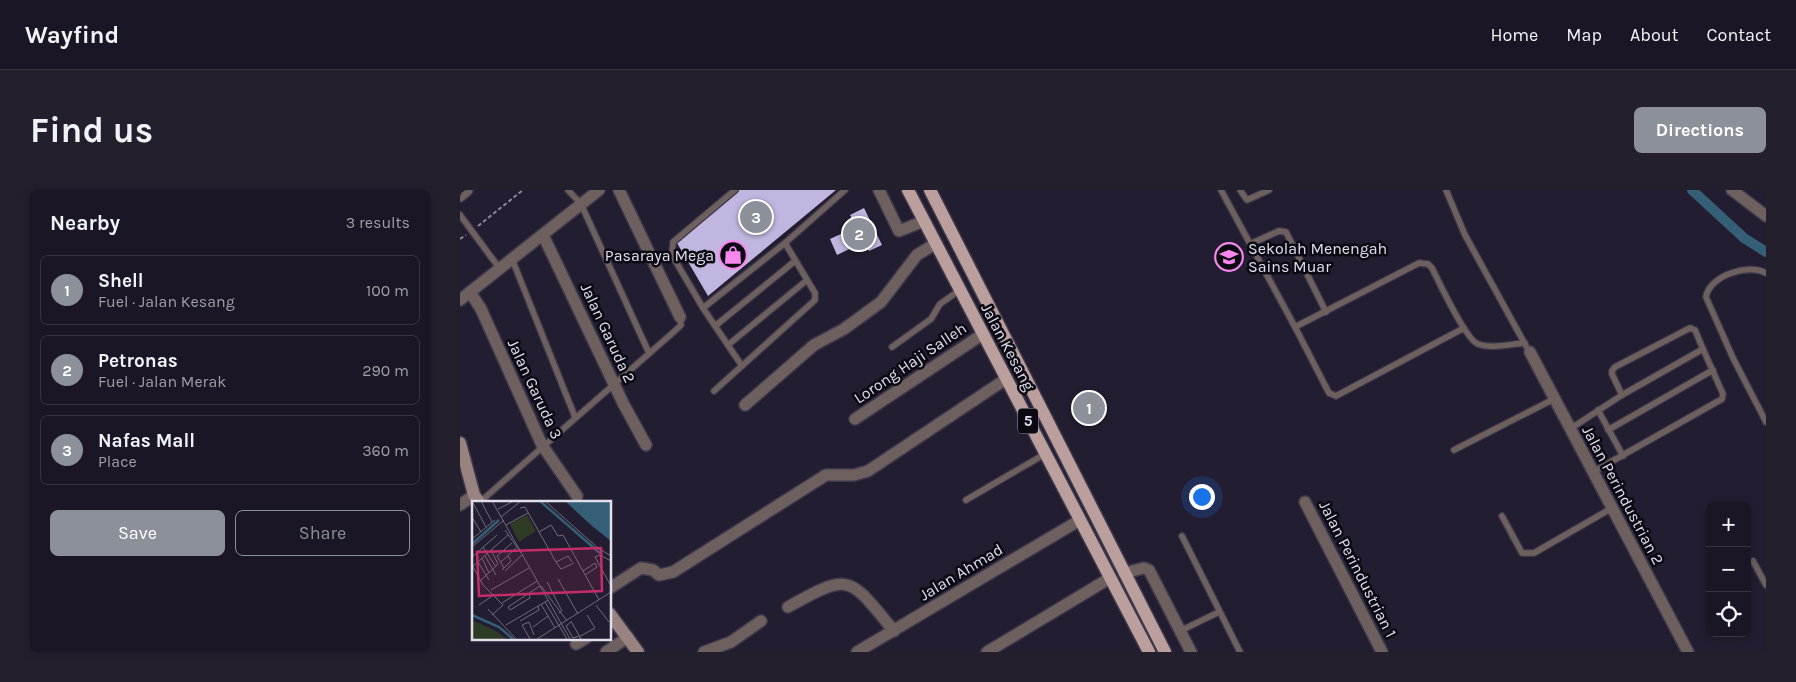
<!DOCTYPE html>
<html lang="en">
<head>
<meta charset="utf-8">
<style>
	:root { --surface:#1a1625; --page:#231f2d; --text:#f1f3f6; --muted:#9f9fa7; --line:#383542; --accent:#8c9099 }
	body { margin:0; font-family:Karla,sans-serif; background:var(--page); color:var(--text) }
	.controls { position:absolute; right:15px; bottom:15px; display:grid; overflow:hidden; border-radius:8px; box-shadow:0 2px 8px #0003 }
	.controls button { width:45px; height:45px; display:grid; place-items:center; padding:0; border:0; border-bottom:1px solid var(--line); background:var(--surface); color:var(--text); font:25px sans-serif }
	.you { position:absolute; left:741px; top:306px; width:18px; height:18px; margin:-12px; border:4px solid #fff; border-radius:50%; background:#1a73e8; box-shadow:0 0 0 8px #1a73e833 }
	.badge { display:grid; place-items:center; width:32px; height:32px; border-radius:50%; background:var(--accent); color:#fff; font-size:16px; font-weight:700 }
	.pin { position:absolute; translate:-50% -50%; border:2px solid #fff; box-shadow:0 1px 5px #0006 }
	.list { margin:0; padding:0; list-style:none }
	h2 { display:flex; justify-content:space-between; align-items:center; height:65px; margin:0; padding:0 20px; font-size:21px }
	h2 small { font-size:16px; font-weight:400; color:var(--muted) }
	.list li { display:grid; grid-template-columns:32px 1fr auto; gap:15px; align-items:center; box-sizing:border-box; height:70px; margin:0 10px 10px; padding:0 10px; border:1px solid var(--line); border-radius:8px }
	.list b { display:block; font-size:19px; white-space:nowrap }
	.list p { margin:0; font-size:16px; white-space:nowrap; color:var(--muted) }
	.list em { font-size:16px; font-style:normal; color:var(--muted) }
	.actions { display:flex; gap:10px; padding:15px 20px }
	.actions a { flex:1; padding:11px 0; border:1px solid var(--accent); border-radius:8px; text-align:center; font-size:18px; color:var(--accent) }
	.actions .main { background:var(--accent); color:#fff }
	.icon { flex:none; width:28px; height:28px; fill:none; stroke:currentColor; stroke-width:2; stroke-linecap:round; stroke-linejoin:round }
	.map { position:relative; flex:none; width:1306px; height:462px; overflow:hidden; border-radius:8px }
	header { display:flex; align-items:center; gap:30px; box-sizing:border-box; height:70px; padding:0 25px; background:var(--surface); border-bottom:1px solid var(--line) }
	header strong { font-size:24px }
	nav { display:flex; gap:28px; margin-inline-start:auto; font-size:18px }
	.intro { display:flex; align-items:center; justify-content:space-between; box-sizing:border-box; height:120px; padding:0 30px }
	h1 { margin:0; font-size:35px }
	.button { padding:12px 22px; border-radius:8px; background:var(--accent); color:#fff; font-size:18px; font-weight:700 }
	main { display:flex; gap:30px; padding:0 30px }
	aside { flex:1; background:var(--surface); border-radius:8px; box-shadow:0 2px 8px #0003 }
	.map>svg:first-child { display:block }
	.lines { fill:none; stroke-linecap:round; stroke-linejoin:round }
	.canal { stroke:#355f76; stroke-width:10 }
	.building { fill:#c1b6e0 }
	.lane-casing { stroke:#3e384b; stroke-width:8 }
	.street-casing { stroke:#3e384b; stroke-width:14 }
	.secondary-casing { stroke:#3e384b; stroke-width:15 }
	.primary-casing { stroke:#3e384b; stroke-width:15 }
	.path { stroke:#8b8797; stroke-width:2; stroke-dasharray:4 2.5; stroke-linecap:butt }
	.lane { stroke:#6d605e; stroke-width:5.5 }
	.street { stroke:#6d605e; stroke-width:11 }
	.secondary { stroke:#988381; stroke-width:12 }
	.primary { stroke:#ba9f9c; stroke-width:12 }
	.labels { text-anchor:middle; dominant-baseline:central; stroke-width:5; stroke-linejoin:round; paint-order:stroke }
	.shield { fill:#0b0912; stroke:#a29fab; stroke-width:1 }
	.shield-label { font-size:15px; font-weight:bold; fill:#e2dfed }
	.poi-label { font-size:16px; fill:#e2dfed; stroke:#0b0912; text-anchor:start }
	.street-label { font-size:16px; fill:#e2dfed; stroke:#0b0912 }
	.inset-river { fill:none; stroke:#355f76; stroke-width:2.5 }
	.inset-road { fill:none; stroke:#6f6b7c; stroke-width:1 }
	.view { fill:#c52c6a; fill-opacity:0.15; stroke:#c52c6a; stroke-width:2.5 }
	.inset-edge { fill:none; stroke:#e2dfed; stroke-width:2.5 }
</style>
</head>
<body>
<header>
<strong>Wayfind</strong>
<nav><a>Home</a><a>Map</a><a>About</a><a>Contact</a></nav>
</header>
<div class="intro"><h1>Find us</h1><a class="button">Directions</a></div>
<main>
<aside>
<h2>Nearby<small>3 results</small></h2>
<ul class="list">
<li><span class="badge">1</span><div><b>Shell</b><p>Fuel · Jalan Kesang</p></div><em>100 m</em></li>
<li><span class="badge">2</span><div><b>Petronas</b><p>Fuel · Jalan Merak</p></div><em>290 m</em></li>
<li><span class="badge">3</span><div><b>Nafas Mall</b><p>Place</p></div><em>360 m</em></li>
</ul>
<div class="actions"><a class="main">Save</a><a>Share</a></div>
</aside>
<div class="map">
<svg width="1306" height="462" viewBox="0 0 1306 462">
	<rect width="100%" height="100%" fill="#231d31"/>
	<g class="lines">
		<path class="canal" d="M1232,0l52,48 22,14"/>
	</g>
	<g class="building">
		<path d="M279,0h97l-128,106 -31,-53z"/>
		<path d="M404,18l18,37 -13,6 -5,-9 -27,13 -7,-16 26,-12 -6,-12z"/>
	</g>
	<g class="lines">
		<defs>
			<g id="lane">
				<path d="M108,0l13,14 68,149"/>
				<path d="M275,0l-62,52 -1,13 31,53 39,58"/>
				<path d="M761,0l74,137 124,-64 9,1 4,4c7,14 34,72 46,76 13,5 33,0 47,-1"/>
				<path d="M780,0l7,10 22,-10"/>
				<path d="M986,0l19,45 61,111"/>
				<path d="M0,25l40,54"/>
				<path d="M790,54l29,-13 7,1 40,80"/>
				<path d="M52,69l63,158"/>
				<path d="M1306,83c-18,-10 -57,3 -60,24l27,61 33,64"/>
				<path d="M243,118l82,-65 60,-53"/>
				<path d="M255,136l80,-65"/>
				<path d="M835,137l34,66 7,3 128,-68"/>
				<path d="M268,155l79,-65"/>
				<path d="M432,157l39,-28 9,-15 20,-14"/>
				<path d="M254,201l101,-91v-7l-30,-50"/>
				<path d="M1162,205l-10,-21v-3l3,-4 75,-39 5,2 8,19"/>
				<path d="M1138,220l25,46"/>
				<path d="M1110,239l52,-34 81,-46 20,45 -1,5 -129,73"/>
				<path d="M1148,240l105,-60"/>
				<path d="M994,260l100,-51"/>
				<path d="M506,310l79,-46"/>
				<path d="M20,312l197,-173 4,-4 -1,-8"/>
				<path d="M1042,326l20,37h12l78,-45"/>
				<path d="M722,346l58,116"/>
				<path d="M1293,371l13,24"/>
				<path d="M720,441l39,-19"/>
			</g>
			<g id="street">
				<path d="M159,0l61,127"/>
				<path d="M419,0l20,41 25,-10"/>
				<path d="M1272,0l34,26"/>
				<path d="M0,6l7,-6"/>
				<path d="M83,45l80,168 23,42"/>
				<path d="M10,102l11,17 61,136 35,51"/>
				<path d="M0,110l139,-110"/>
				<path d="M1070,162l158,300"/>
				<path d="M285,215l69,-60 30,-16 37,-27 36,-47 18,-11"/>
				<path d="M395,229l128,-85"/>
				<path d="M845,312l77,150"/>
				<path d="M0,315l14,-10"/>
				<path d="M664,383l20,-5 5,2 42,82"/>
				<path d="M150,398l31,-20 12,2 6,5 14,-3 153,-97h28l14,-4 138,-92"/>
				<path d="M328,417c64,-36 61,-30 106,24"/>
				<path d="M116,454l10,-6"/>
				<path d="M146,462l22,-15"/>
				<path d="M244,462l27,-10 30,-21"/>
				<path d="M397,462l223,-132"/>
				<path d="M527,462l123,-74"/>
			</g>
			<g id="secondary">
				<path d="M0,253l14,52 5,7"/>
				<path d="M150,424l28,38"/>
			</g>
			<g id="primary">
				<path d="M448,0l241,462"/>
				<path d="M470,0l235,462"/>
			</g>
		</defs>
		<use href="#lane" class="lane-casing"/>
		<use href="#street" class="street-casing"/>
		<use href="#secondary" class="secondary-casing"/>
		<use href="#primary" class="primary-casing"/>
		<g class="path">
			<path d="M18,36l45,-36"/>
			<path d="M0,49l6,-4"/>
		</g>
		<use href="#lane" class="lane"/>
		<use href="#street" class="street"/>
		<use href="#secondary" class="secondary"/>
		<use href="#primary" class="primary"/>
	</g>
	<defs>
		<symbol id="shop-ring" viewBox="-11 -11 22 22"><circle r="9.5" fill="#0b0912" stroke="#f688ed" stroke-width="1.5"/><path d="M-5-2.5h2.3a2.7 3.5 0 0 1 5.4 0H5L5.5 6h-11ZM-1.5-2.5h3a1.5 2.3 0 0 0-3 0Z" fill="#f688ed"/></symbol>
		<symbol id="school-ring" viewBox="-11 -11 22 22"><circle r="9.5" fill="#0b0912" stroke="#f688ed" stroke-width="1.5"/><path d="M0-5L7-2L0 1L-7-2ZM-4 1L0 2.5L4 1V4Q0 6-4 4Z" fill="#f688ed"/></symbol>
	</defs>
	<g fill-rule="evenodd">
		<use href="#shop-ring" x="257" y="49" width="32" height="32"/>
		<use href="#school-ring" x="753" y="51" width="32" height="32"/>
	</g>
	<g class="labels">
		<rect class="shield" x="558" y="218.5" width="20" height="25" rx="4"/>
		<g class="shield-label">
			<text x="568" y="231">5</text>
		</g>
		<g class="poi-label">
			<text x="788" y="58">Sekolah Menengah<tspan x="788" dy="18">Sains Muar</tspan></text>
			<text x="254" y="65" text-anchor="end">Pasaraya Mega</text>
		</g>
		<g class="street-label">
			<text transform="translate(148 143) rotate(65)">Jalan Garuda 2</text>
			<text transform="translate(548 157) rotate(62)">Jalan Kesang</text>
			<text transform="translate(450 173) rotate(-34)">Lorong Haji Salleh</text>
			<text transform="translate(75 199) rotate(65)">Jalan Garuda 3</text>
			<text transform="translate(1163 305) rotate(62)">Jalan Perindustrian 2</text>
			<text transform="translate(898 379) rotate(63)">Jalan Perindustrian 1</text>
			<text transform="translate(501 382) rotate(-31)">Jalan Ahmad</text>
		</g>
	</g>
	<g transform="translate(12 311)">
		<rect width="139" height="139" fill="#231d31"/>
		<path d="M55,14l9,16 -17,11 -9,-18zM0,119l22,10 13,9h-35z" fill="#2e3c26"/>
		<path d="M93,0h46v40l-19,-15z" fill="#355f76"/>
		<path class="inset-river" d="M68,0l61,53M0,43l27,-24M0,114l27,12 14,12"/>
		<path class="inset-road" d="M9,0l11,21M20,0l78,138M73,0l53,47 13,8M1,2l13,24M48,7l5,-1 31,55 12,-6 4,6M26,8l14,-7M0,16l9,15M29,16l20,-16M34,24l22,-12M33,29l16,23M67,31l12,-7 7,11 5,-1 36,65M0,38l23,-19M0,46l32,-27M11,46l13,20M13,55l11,19M0,56l25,-22M10,57l7,15M139,60l-11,-6 -5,2 16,29M6,61l11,18M29,61l15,-14M84,61l5,7 13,-6M0,64l11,20 20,20 -11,10M1,65l35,-31M32,67l-7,-12 15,-13M30,69l9,-9 -3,-5M33,70l17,-16M111,70l12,-8 2,4 -12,8M86,78l20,35M8,80l18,-17 -7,-14M75,81l15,29 -3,2M69,85l26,35M19,89l38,-22M57,92l1,5 -20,12 -2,-3 32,-21M76,99l-3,2 22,37M30,102l35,-22M69,103l14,24M7,104l16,-11M124,104l13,17M16,108l28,30M48,120l19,-11 -1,-4M99,120l10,18M99,121l-5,4 7,12 6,-2M34,124l39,-23M61,126l15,-11M107,136l16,-9 -8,-13M58,138l-8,-14 7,-3 5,13M65,138l74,-47"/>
		<path class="view" d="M129,47l1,43 -123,5 -2,-44z"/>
		<rect width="139" height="139" class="inset-edge"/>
	</g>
</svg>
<div class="controls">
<button>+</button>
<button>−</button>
<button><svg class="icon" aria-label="locate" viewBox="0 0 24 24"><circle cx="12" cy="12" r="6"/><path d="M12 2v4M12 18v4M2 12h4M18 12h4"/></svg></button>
</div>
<div class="you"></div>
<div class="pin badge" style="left:629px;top:218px">1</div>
<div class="pin badge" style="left:399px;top:44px">2</div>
<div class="pin badge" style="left:296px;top:27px">3</div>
</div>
</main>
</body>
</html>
